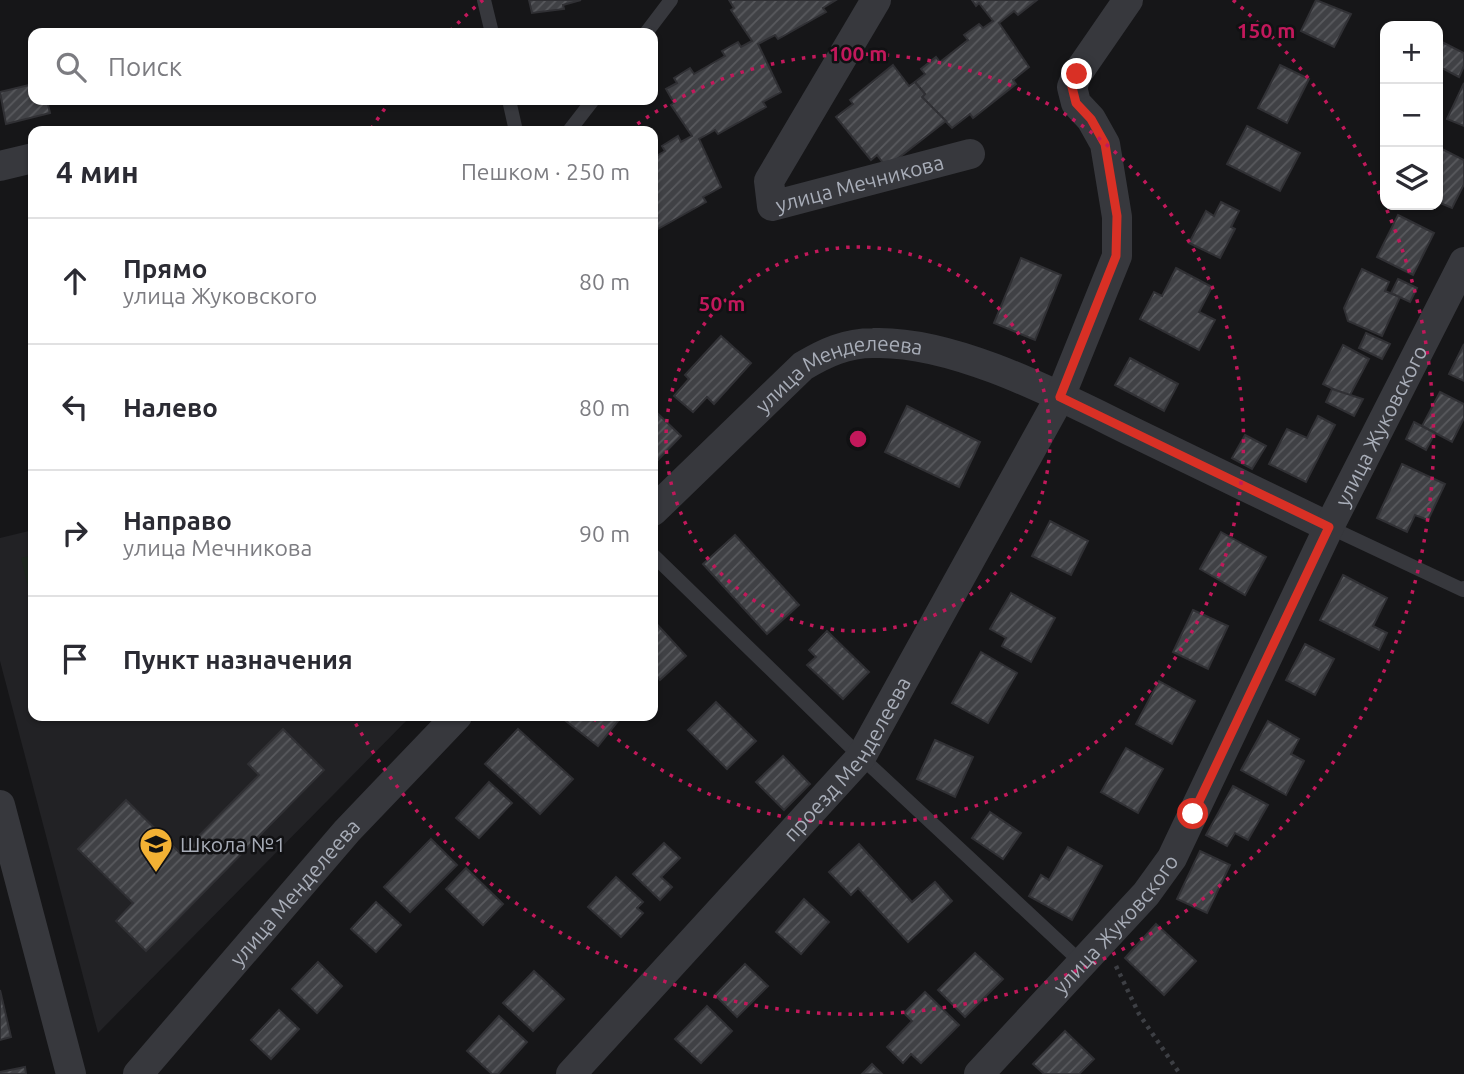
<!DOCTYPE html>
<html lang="ru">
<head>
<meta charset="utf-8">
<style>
	:root { --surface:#fff; --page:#f2f2f3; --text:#2b2b33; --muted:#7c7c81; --line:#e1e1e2 }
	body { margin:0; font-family:Ubuntu,sans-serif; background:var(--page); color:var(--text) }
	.controls { position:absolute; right:21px; top:21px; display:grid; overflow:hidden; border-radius:14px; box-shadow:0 2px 5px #0004 }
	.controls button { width:63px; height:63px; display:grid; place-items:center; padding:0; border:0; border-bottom:2px solid var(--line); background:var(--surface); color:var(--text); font:35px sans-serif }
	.stop { position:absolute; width:21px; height:21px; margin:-16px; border:5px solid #d93025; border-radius:50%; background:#fff }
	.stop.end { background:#d93025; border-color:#fff; box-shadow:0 2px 7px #0008 }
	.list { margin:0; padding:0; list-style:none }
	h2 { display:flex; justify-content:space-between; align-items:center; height:91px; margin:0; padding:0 28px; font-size:30px }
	h2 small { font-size:23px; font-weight:400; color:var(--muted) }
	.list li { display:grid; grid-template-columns:46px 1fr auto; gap:21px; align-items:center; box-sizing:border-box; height:126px; padding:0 28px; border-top:2px solid var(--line) }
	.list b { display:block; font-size:26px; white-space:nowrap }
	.list p { margin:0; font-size:23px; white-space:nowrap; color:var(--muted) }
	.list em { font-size:23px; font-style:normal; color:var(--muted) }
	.icon { flex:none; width:38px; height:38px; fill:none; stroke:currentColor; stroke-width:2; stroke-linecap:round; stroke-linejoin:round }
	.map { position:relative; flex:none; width:1464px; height:1074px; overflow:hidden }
	.search { position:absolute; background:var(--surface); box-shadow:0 2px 5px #0004; left:28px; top:28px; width:630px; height:77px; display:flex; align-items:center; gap:18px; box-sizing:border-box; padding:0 24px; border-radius:14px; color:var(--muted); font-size:26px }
	.panel { position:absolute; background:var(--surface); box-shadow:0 2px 5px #0004; left:28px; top:126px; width:630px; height:595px; border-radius:14px }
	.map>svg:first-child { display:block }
	.built { fill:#222225 }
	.green { fill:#1e261f }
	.building { fill:url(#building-hatch); stroke:#303034; stroke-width:2 }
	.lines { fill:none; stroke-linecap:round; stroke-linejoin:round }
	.path { stroke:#3d3f44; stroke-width:4.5; stroke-dasharray:3.5 5; stroke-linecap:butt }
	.lane { stroke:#37383d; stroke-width:14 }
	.street { stroke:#37383d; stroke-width:30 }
	.route { stroke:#d93025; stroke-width:9 }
	.ring { fill:none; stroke:#c2185b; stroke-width:3.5; stroke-dasharray:3.5 7 }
	.labels { text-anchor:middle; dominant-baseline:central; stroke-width:5; stroke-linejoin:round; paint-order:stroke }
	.street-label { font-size:21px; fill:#a8adb8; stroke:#111113 }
	.poi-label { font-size:21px; fill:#a8adb8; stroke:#111113; text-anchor:start }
	.centre { fill:#c2185b; stroke:#111113; stroke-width:3.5 }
	.ring-label { font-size:21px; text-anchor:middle; font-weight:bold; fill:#c2185b; stroke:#111113; stroke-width:5; stroke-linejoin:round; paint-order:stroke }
</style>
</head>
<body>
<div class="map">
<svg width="1464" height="1074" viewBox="0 0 1464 1074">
	<defs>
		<pattern id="building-hatch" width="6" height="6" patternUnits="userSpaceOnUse" patternTransform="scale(1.75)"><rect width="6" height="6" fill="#404145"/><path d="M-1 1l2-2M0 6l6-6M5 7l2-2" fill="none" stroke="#595a5e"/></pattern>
	</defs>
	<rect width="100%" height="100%" fill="#161618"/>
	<path class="built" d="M33,530v186h378l-313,317 -98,-372v-123z"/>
	<path class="green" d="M33,555v52l-12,-49z"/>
	<g class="building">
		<path d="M529,0h52l-18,5 1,4 -32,4z"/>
		<path d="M729,0h107l-13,8 3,4 -48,27 -3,-4 -17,9 23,48 -18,10 3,5 -48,27 -3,-4 -16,9 22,48 -18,10 3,5 -48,27 -3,-5 -2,2v-68l12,-7 -3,-5 16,-10 3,6 11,-6 -21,-31 3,-2 -8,-14 11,-6 -3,-5 16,-10 4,6 31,-18 -3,-5 16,-9 3,5 11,-6 -21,-31 3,-2z"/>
		<path d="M972,0h65l-19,15 -4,-4 -15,12 30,44 -16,13 3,4 -43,34 -3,-4 -18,14 -30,-31 3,-3 -10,-12 10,-8 -4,-5 15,-12 4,5 28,-22 -4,-5 15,-11 4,4 10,-7 -14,-18 -3,3z"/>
		<path d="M1316,0l35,14 -17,33 -33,-16z"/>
		<path d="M1442,42l22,11v13l-5,11 -21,-11v-16z"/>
		<path d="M893,65l16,21 6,-4 10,12 -3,3 24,24 -54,42h-9l-6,-8 -6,5 -35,-43 17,-13 -3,-4z"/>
		<path d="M1280,65l29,14 -22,44 -29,-15z"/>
		<path d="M1464,83v43l-17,-7z"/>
		<path d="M33,84v16h14l3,13 -44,11 -6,-32z"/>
		<path d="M1247,126l53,27 -20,38 -53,-27z"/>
		<path d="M1438,147l26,13v24l-12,24 -14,-6z"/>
		<path d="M1221,202l18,9 -8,16 4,2 -15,29 -31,-15 17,-32 8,5z"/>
		<path d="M1398,215l36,18 -21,42 -36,-18z"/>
		<path d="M1021,258l40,17 -26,65 -41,-17z"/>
		<path d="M1176,268l36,19 -13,25 16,8 -16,30 -59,-31 14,-27 8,4z"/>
		<path d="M1362,269l27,13 -4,9 15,6 -18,39 -34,-15 -4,-13z"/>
		<path d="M1398,279l19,9 -7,14 -19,-9z"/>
		<path d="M1366,333l24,11 -8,15 -23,-11z"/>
		<path d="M721,336l30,27 -37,41 -7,-7 -14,15 -19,-16 15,-17 -4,-4z"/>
		<path d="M1464,344v37l-15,-7z"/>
		<path d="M1343,345l26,14 -20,38 -26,-13z"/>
		<path d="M1130,358l48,26 -14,27 -49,-26z"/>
		<path d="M1332,389l31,10 -9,17 -28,-14z"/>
		<path d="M1440,392l24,12v14l-12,24 -30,-16z"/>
		<path d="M907,406l73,36 -21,45 -74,-35z"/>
		<path d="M653,409l28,27 -28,29z"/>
		<path d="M1318,416l17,9 -29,57 -37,-18 18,-35 20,9z"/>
		<path d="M1414,422l21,11 -9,17 -20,-11z"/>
		<path d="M1245,435l21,11 -14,23 -20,-11z"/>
		<path d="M1402,464l43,20 -17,36 -13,-5 -8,17 -30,-14z"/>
		<path d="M1050,521l38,20 -17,34 -39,-19z"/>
		<path d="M1221,532l45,25 -21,38 -45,-26z"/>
		<path d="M735,535l64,70 -32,29 -64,-70z"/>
		<path d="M1343,575l44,23 -14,28 14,7 -8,17 -59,-30z"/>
		<path d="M1011,593l44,25 -24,44 -29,-16 4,-8 -16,-9z"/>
		<path d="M1193,610l35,16 -20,43 -35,-17z"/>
		<path d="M653,620l33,36 -26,24 -7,-9z"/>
		<path d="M827,631l42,41 -26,27 -36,-34 9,-8 -7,-7z"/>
		<path d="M1305,644l29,15 -19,36 -29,-15z"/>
		<path d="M981,652l36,21 -29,50 -36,-20z"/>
		<path d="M1159,681l36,20 -23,43 -36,-20z"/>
		<path d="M716,702l40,39 -29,28 -39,-39z"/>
		<path d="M564,716h58l-24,30 -36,-28z"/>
		<path d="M1268,721l31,18 -8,15 13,7 -18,34 -45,-25z"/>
		<path d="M283,729l41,41 -178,181 -30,-30 17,-18 -55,-54 48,-49 55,54 78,-79 -11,-11z"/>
		<path d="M518,729l55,50 -33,35 -55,-50z"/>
		<path d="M935,740l38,17 -18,40 -38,-18z"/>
		<path d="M1126,748l37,21 -25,44 -37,-21z"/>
		<path d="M783,756l27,28 -26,26 -28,-28z"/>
		<path d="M489,782l23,21 -33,35 -23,-20z"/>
		<path d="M1233,786l35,19 -20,35 -13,-7 -8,13 -21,-11z"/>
		<path d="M990,812l31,21 -18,26 -31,-21z"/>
		<path d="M431,839l26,26 -47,47 -26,-25z"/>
		<path d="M664,843l16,15 -19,19 11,10 -12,13 -27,-26z"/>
		<path d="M859,844l53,58 23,-20 17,19 -44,41 -50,-54 -7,7 -22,-23z"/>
		<path d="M1068,847l34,19 -30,54 -43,-24 12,-21 8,5z"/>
		<path d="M1200,851l30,14 -23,48 -30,-14z"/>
		<path d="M466,868l37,36 -20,21 -37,-36z"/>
		<path d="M616,877l27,25 -6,6 6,5 -22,24 -33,-30z"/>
		<path d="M804,899l25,23 -28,32 -25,-22z"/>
		<path d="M376,902l25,23 -25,27 -25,-23z"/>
		<path d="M1156,924l40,37 -32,34 -39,-37z"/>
		<path d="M975,953l28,26 -38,38 -27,-27z"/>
		<path d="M318,962l24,24 -25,27 -25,-24z"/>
		<path d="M745,964l23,22 -31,31 -22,-22z"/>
		<path d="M534,971l30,28 -31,32 -30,-28z"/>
		<path d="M0,990l11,47 -11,3z"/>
		<path d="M925,992l34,33 -38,38 -10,-9 -8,9 -16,-16 25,-26 -8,-8z"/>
		<path d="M707,1006l25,25 -31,32 -26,-24z"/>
		<path d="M279,1010l20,19 -28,30 -20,-19z"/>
		<path d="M499,1016l28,26 -29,32h-6l-25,-23z"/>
		<path d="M1065,1031l29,28 -15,15h-35l-11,-10z"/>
		<path d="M872,1064l10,10h-20z"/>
		<path d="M25,1067l1,7h-26v-2z"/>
	</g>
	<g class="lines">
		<path class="path" d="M1116,966l23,48 41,60"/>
		<g class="lane">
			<path d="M484,0l8,33"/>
			<path d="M646,33l25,-33"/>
			<path d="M509,100l7,31"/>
			<path d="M569,131l24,-31"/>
			<path d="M1329,527l134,63 1,-2"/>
			<path d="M653,555l208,202 221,206"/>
		</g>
		<g class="street">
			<path id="s1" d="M876,0l-107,181 3,25 198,-52"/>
			<path d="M0,166l33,-8"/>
			<path id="s2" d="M653,511l150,-145c22,-13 43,-23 70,-23 83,-3 190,55 264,91 64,31 128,62 192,93"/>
			<path d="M0,805l71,269"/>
			<path id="s3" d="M138,1074l209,-243 110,-115"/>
			<path id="s4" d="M571,1074l290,-317 199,-360 57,-141v-39l-12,-73 -14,-25 -15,-16 -4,-16 5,-13 51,-74"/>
			<path id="s5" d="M979,1074l167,-180 26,-36 157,-331 135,-265"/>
		</g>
	</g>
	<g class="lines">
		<path class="route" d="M1077,74l-5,13 4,16 15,16 14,25 12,72 -1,40 -56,141 269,130 -136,287"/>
	</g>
	<g class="ring">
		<circle cx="858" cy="439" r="192"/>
		<path d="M629 130A385 385 0 1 1 591 716"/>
		<path d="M371 129A577 577 0 0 1 391 100M450 31A577 577 0 0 1 483 0M1233 0A577 577 0 1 1 353 719"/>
	</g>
	<defs>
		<symbol id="school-pin" viewBox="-11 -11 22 30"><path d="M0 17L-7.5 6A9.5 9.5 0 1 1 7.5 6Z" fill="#f2b134" stroke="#111113"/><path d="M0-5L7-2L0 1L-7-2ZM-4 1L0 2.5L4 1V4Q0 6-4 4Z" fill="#111"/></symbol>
	</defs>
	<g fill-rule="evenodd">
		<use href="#school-pin" x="137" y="825" width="38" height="52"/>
	</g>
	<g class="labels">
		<g class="street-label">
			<text stroke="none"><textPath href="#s1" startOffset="326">улица Мечникова</textPath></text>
			<text stroke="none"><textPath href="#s2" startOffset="240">улица Менделеева</textPath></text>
			<text stroke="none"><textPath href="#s5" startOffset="770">улица Жуковского</textPath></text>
			<text stroke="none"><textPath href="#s4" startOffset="420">проезд Менделеева</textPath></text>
			<text stroke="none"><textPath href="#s3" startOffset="240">улица Менделеева</textPath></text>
			<text stroke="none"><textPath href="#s5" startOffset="203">улица Жуковского</textPath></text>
		</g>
		<g class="poi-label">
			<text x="180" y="844">Школа №1</text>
		</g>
	</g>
	<circle cx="858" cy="439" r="10" class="centre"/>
	<g class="ring-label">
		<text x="1266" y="38">150 m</text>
		<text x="858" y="61">100 m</text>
		<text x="722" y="311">50 m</text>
	</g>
</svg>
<div class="controls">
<button>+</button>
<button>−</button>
<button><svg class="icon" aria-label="layers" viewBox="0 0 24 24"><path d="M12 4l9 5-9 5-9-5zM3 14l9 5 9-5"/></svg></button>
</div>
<div class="stop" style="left:1193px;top:814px"></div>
<div class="stop end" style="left:1077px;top:74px"></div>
<div class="search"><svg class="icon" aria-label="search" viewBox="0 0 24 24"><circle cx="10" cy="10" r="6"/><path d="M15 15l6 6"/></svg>Поиск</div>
<section class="panel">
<h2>4 мин<small>Пешком · 250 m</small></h2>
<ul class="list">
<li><svg class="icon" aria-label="ahead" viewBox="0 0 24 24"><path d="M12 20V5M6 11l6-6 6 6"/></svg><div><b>Прямо</b><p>улица Жуковского</p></div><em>80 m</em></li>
<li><svg class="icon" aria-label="left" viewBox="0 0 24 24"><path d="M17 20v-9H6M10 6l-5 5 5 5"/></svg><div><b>Налево</b></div><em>80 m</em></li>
<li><svg class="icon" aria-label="right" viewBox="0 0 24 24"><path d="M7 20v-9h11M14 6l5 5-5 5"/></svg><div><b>Направо</b><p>улица Мечникова</p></div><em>90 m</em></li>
<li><svg class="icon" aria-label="arrive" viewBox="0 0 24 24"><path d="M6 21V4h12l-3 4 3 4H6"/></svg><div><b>Пункт назначения</b></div></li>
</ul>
</section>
</div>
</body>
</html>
